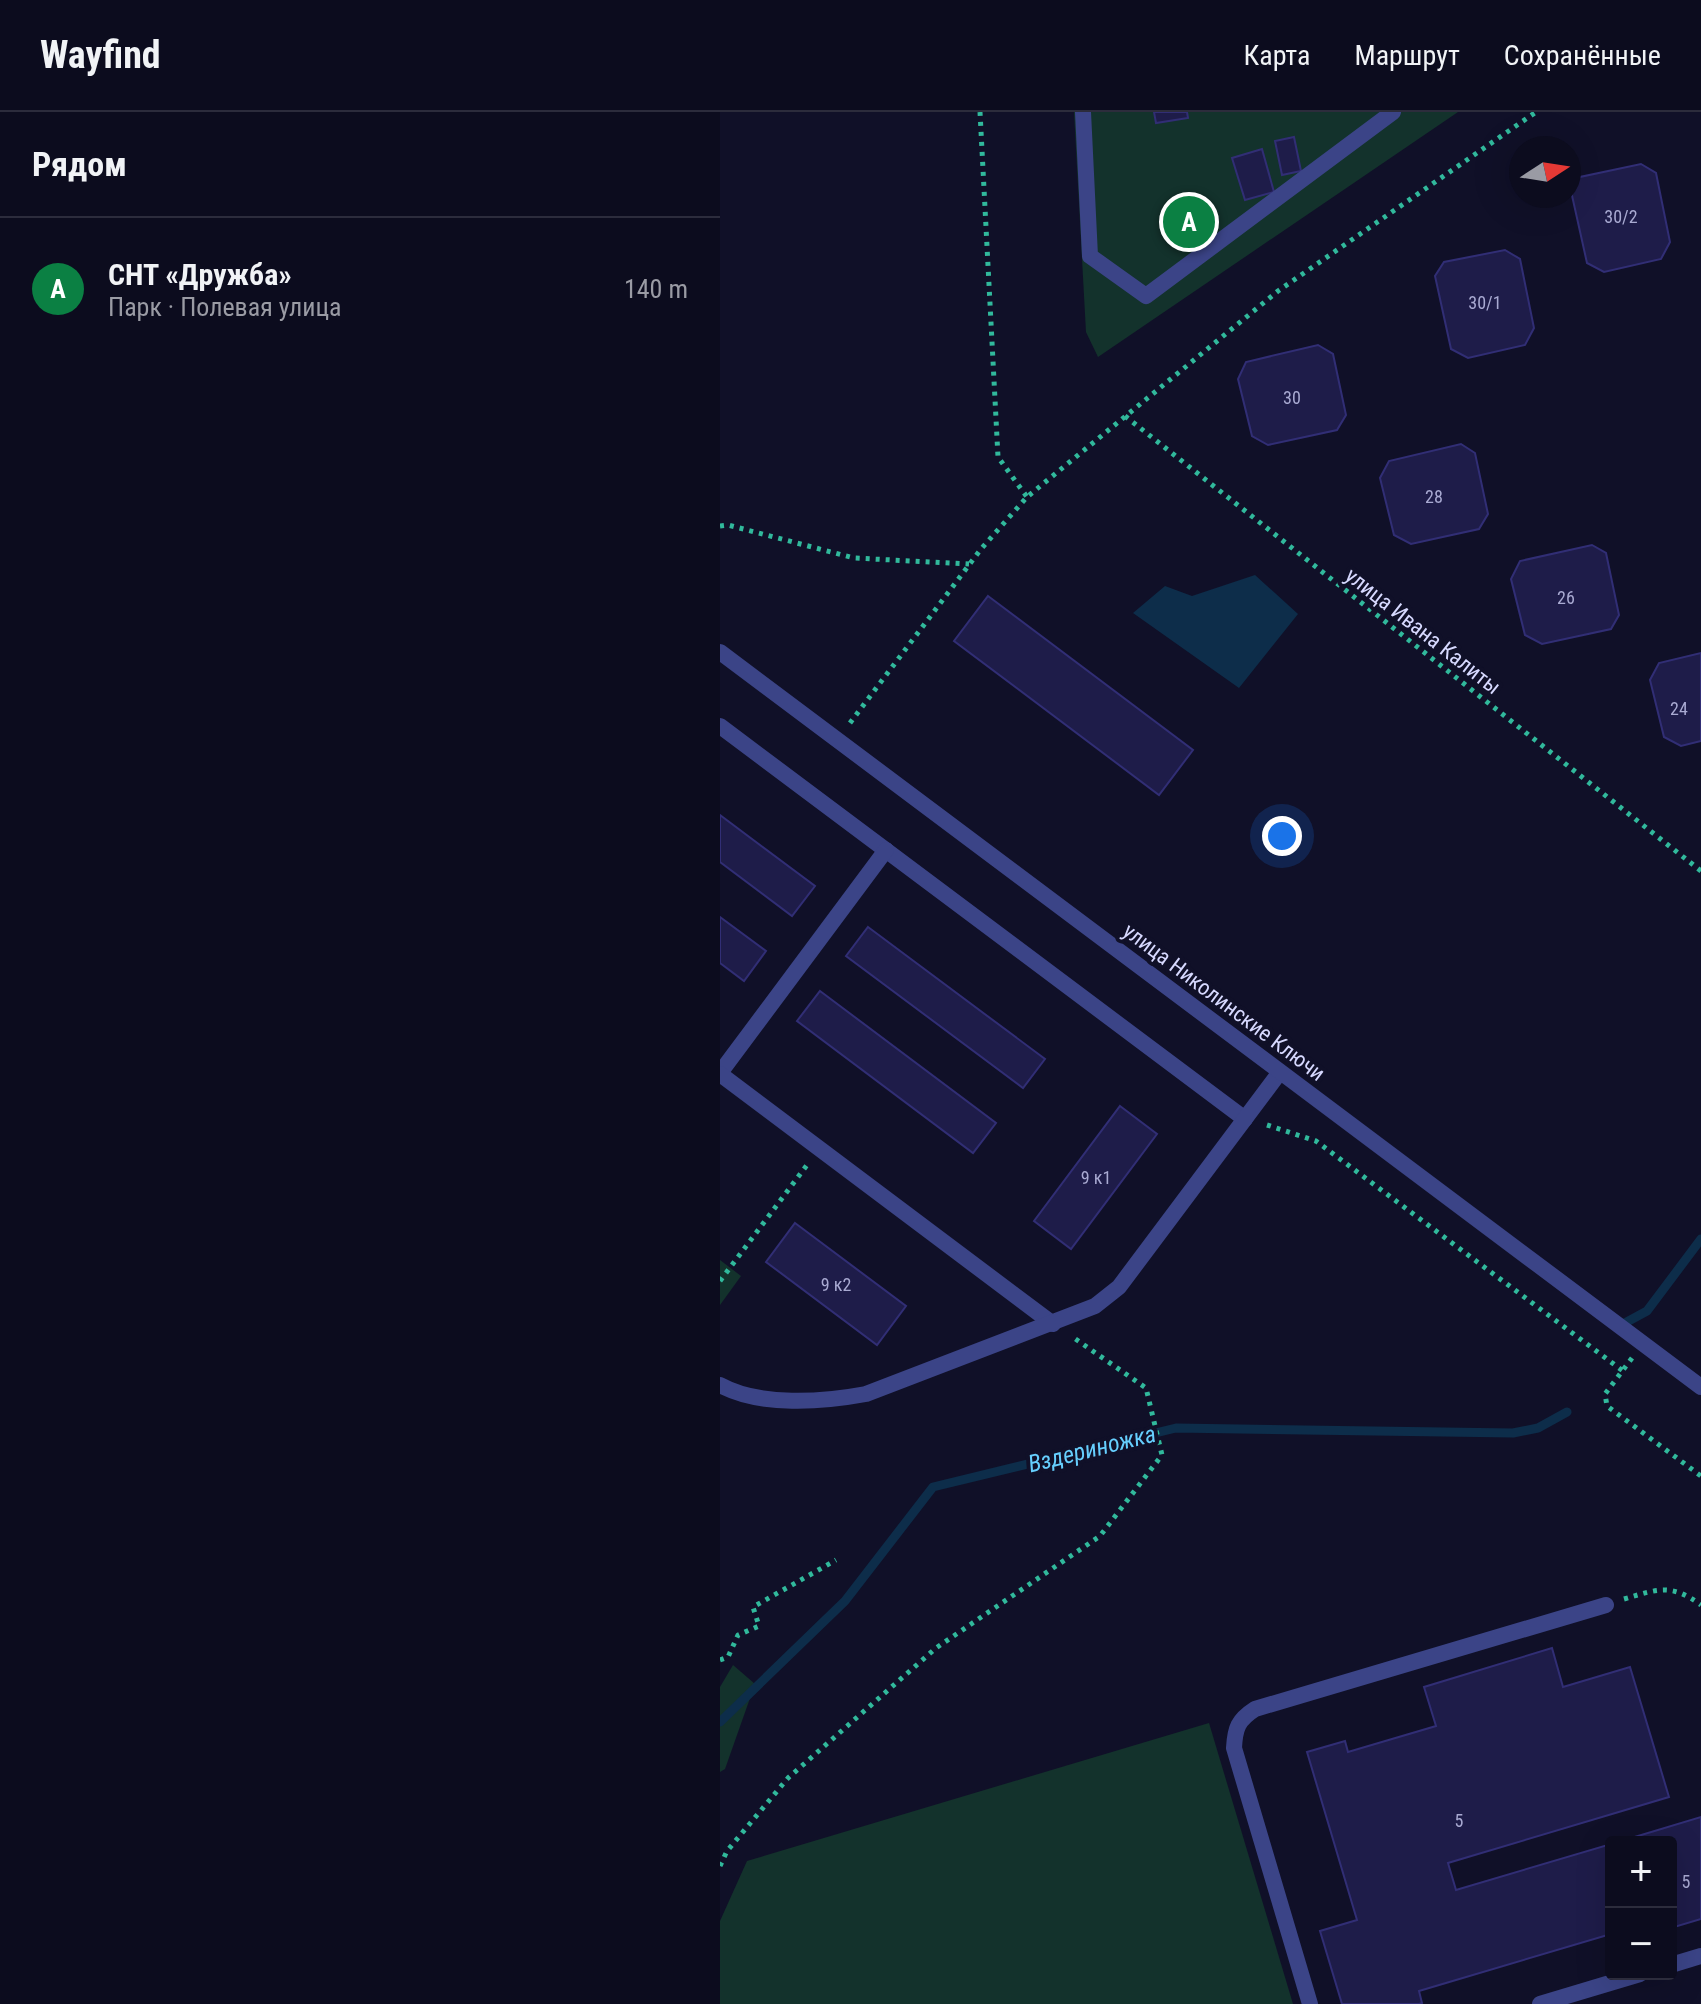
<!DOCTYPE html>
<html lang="ru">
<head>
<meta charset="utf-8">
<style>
	:root { --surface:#0c0c1e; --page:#151527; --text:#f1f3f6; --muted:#9a9ba4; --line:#2c2c3c; --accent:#0b8043 }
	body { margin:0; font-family:"Roboto Condensed",sans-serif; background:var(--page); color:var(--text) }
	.controls { position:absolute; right:24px; bottom:24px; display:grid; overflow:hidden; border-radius:8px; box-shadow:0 8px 32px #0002 }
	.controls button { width:72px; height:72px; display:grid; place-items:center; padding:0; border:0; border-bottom:2px solid var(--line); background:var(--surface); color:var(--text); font:40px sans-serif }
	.compass { position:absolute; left:789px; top:24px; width:72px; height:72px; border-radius:50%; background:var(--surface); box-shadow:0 8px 32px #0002; rotate:78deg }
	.you { position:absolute; left:562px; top:724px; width:28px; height:28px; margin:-20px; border:6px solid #fff; border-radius:50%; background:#1a73e8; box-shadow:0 0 0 12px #1a73e833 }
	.badge { display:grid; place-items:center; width:52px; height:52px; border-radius:50%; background:var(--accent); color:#fff; font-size:26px; font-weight:700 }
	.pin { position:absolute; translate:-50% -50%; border:4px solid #fff; box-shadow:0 2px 8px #0006 }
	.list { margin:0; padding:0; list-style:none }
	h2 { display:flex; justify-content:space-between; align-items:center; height:104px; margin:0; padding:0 32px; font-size:34px }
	h2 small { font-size:26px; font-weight:400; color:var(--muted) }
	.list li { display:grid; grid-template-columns:52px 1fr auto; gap:24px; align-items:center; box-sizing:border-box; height:144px; padding:0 32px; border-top:2px solid var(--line) }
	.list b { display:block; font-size:30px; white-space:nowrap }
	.list p { margin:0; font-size:26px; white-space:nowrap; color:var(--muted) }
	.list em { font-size:26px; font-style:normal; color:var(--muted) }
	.map { position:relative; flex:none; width:981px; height:1892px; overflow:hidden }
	header { display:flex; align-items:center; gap:48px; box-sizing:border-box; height:112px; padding:0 40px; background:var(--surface); border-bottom:2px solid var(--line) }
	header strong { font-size:38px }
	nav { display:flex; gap:44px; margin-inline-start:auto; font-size:28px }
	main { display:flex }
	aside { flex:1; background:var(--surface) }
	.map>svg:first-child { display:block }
	.green { fill:#13322c }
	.water { fill:#0d2d4a }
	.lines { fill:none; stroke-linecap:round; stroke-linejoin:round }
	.stream { stroke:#0d2d4a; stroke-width:9 }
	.building { fill:#1e1c49; stroke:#312e75; stroke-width:2 }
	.path { stroke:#31b99c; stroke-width:5; stroke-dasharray:4 6; stroke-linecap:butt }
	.service { stroke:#3b4487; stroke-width:16 }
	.minor { stroke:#3b4487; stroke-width:16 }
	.labels { text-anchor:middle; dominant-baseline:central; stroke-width:8; stroke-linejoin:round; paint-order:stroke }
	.number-label { font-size:18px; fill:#a9aad2 }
	.street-label { font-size:22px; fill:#d7d9ff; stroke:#101028 }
	.water-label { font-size:24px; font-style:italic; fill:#66cffe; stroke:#101028 }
</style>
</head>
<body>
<header>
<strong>Wayfind</strong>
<nav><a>Карта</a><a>Маршрут</a><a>Сохранённые</a></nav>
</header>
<main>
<aside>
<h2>Рядом<small></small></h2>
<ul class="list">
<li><span class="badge">A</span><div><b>СНТ «Дружба»</b><p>Парк · Полевая улица</p></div><em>140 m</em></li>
</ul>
</aside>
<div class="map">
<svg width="981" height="1892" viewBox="0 0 981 1892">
	<rect width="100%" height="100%" fill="#101028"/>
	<g class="green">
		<path d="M354,0h384l-360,245 -12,-25z"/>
		<path d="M0,1148l21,16 -21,29z"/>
		<path d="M13,1553l22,19 -30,85 -5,3v-85z"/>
		<path d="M489,1611l84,281h-573v-83l27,-60z"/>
	</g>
	<path class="water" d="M535,463l43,39 -59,74 -106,-75 32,-27 27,10z"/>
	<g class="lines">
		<g class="stream">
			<path d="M903,1212l24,-13 54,-72"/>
			<path d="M0,1610l125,-121 88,-114 243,-59 337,5 25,-5 29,-16"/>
		</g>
	</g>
	<g class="building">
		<path d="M434,0h33l1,6 -32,5z"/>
		<path d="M574,25l7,34 -19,4 -7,-34z"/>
		<path d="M542,37l12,43 -29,8 -13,-42z"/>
		<path d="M921,52l15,9 14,69 -9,17 -57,13 -17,-9 -16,-72 9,-14z"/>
		<path d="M785,138l15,9 14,69 -9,17 -57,13 -17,-9 -16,-73 9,-14z"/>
		<path d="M598,233l15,9 13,61 -9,15 -69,15 -16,-9 -14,-57 8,-17z"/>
		<path d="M741,332l14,9 13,61 -9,15 -68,15 -17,-9 -14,-57 9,-17z"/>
		<path d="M872,433l14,8 13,62 -8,14 -69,15 -17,-9 -14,-56 9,-18z"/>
		<path d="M268,484l205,154 -34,45 -205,-154z"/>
		<path d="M981,541v88l-20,5 -17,-9 -14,-57 9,-17z"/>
		<path d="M0,703l95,71 -23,30 -72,-54z"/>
		<path d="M0,805l46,34 -22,30 -24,-18z"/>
		<path d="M148,815l177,132 -22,29 -177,-132z"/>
		<path d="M100,879l176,132 -23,30 -176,-132z"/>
		<path d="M400,994l37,28 -86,115 -37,-28z"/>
		<path d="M75,1111l111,83 -29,39 -111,-83z"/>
		<path d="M832,1536l11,39 67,-20 39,130 -221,66 8,27 155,-46v90l-192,57 3,12 -3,1h-77l-22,-73 37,-11 -50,-168 38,-11 3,11 88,-26 -12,-39z"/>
		<path d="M981,1705v102l-30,9v-86h-53z"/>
	</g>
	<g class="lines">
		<g class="path">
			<path d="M260,0l18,345 29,40"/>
			<path d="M405,304l576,455"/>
			<path d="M0,414l8,-1 126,33 115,6"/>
			<path d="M130,611l131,-174 46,-52 251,-206 258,-179"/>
			<path d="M547,1013l49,16 307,230"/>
			<path d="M0,1169l87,-116"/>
			<path d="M912,1246l-27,36 2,12 94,70"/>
			<path d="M904,1487c34,-10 47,-16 77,6"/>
			<path d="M0,1548l8,-3 10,-22 21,-9 -6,-19 83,-47"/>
			<path d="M0,1754l7,-15 61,-73 148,-130 164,-112 62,-81 -16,-67 -72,-50"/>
		</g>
		<g class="service">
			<path d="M0,614l525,393"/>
			<path d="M0,961l166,-223"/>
			<path d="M0,962l333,250"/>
			<path d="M0,1273c40,22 103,17 146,9l229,-88 24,-19 161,-215"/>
			<path d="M951,1853l30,-9"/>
			<path d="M590,1892l-76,-256c1,-20 4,-28 21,-39l351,-104"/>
			<path d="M820,1892l100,-30"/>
		</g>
		<g class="minor">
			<path d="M363,0l7,144 56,40 247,-184"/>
			<path d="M0,540l981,735"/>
		</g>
	</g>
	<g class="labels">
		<g class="number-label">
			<text x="901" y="104">30/2</text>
			<text x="765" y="190">30/1</text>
			<text x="572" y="285">30</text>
			<text x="714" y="384">28</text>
			<text x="846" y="485">26</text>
			<text x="959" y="596">24</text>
			<text x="376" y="1065">9 к1</text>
			<text x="116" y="1172">9 к2</text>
			<text x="739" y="1708">5</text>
			<text x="966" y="1769">5</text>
		</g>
		<g class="street-label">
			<text transform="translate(703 519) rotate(38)">улица Ивана Калиты</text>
			<text transform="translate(504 890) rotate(37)">улица Николинские Ключи</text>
		</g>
		<g class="water-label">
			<text transform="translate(372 1337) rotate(-14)">Вздериножка</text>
		</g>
	</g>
</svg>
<div class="controls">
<button>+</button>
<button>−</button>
</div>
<svg class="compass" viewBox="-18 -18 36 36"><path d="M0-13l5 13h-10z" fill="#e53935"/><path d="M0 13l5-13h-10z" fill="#9a9ba4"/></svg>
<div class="you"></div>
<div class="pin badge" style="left:469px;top:110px">A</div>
</div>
</main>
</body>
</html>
